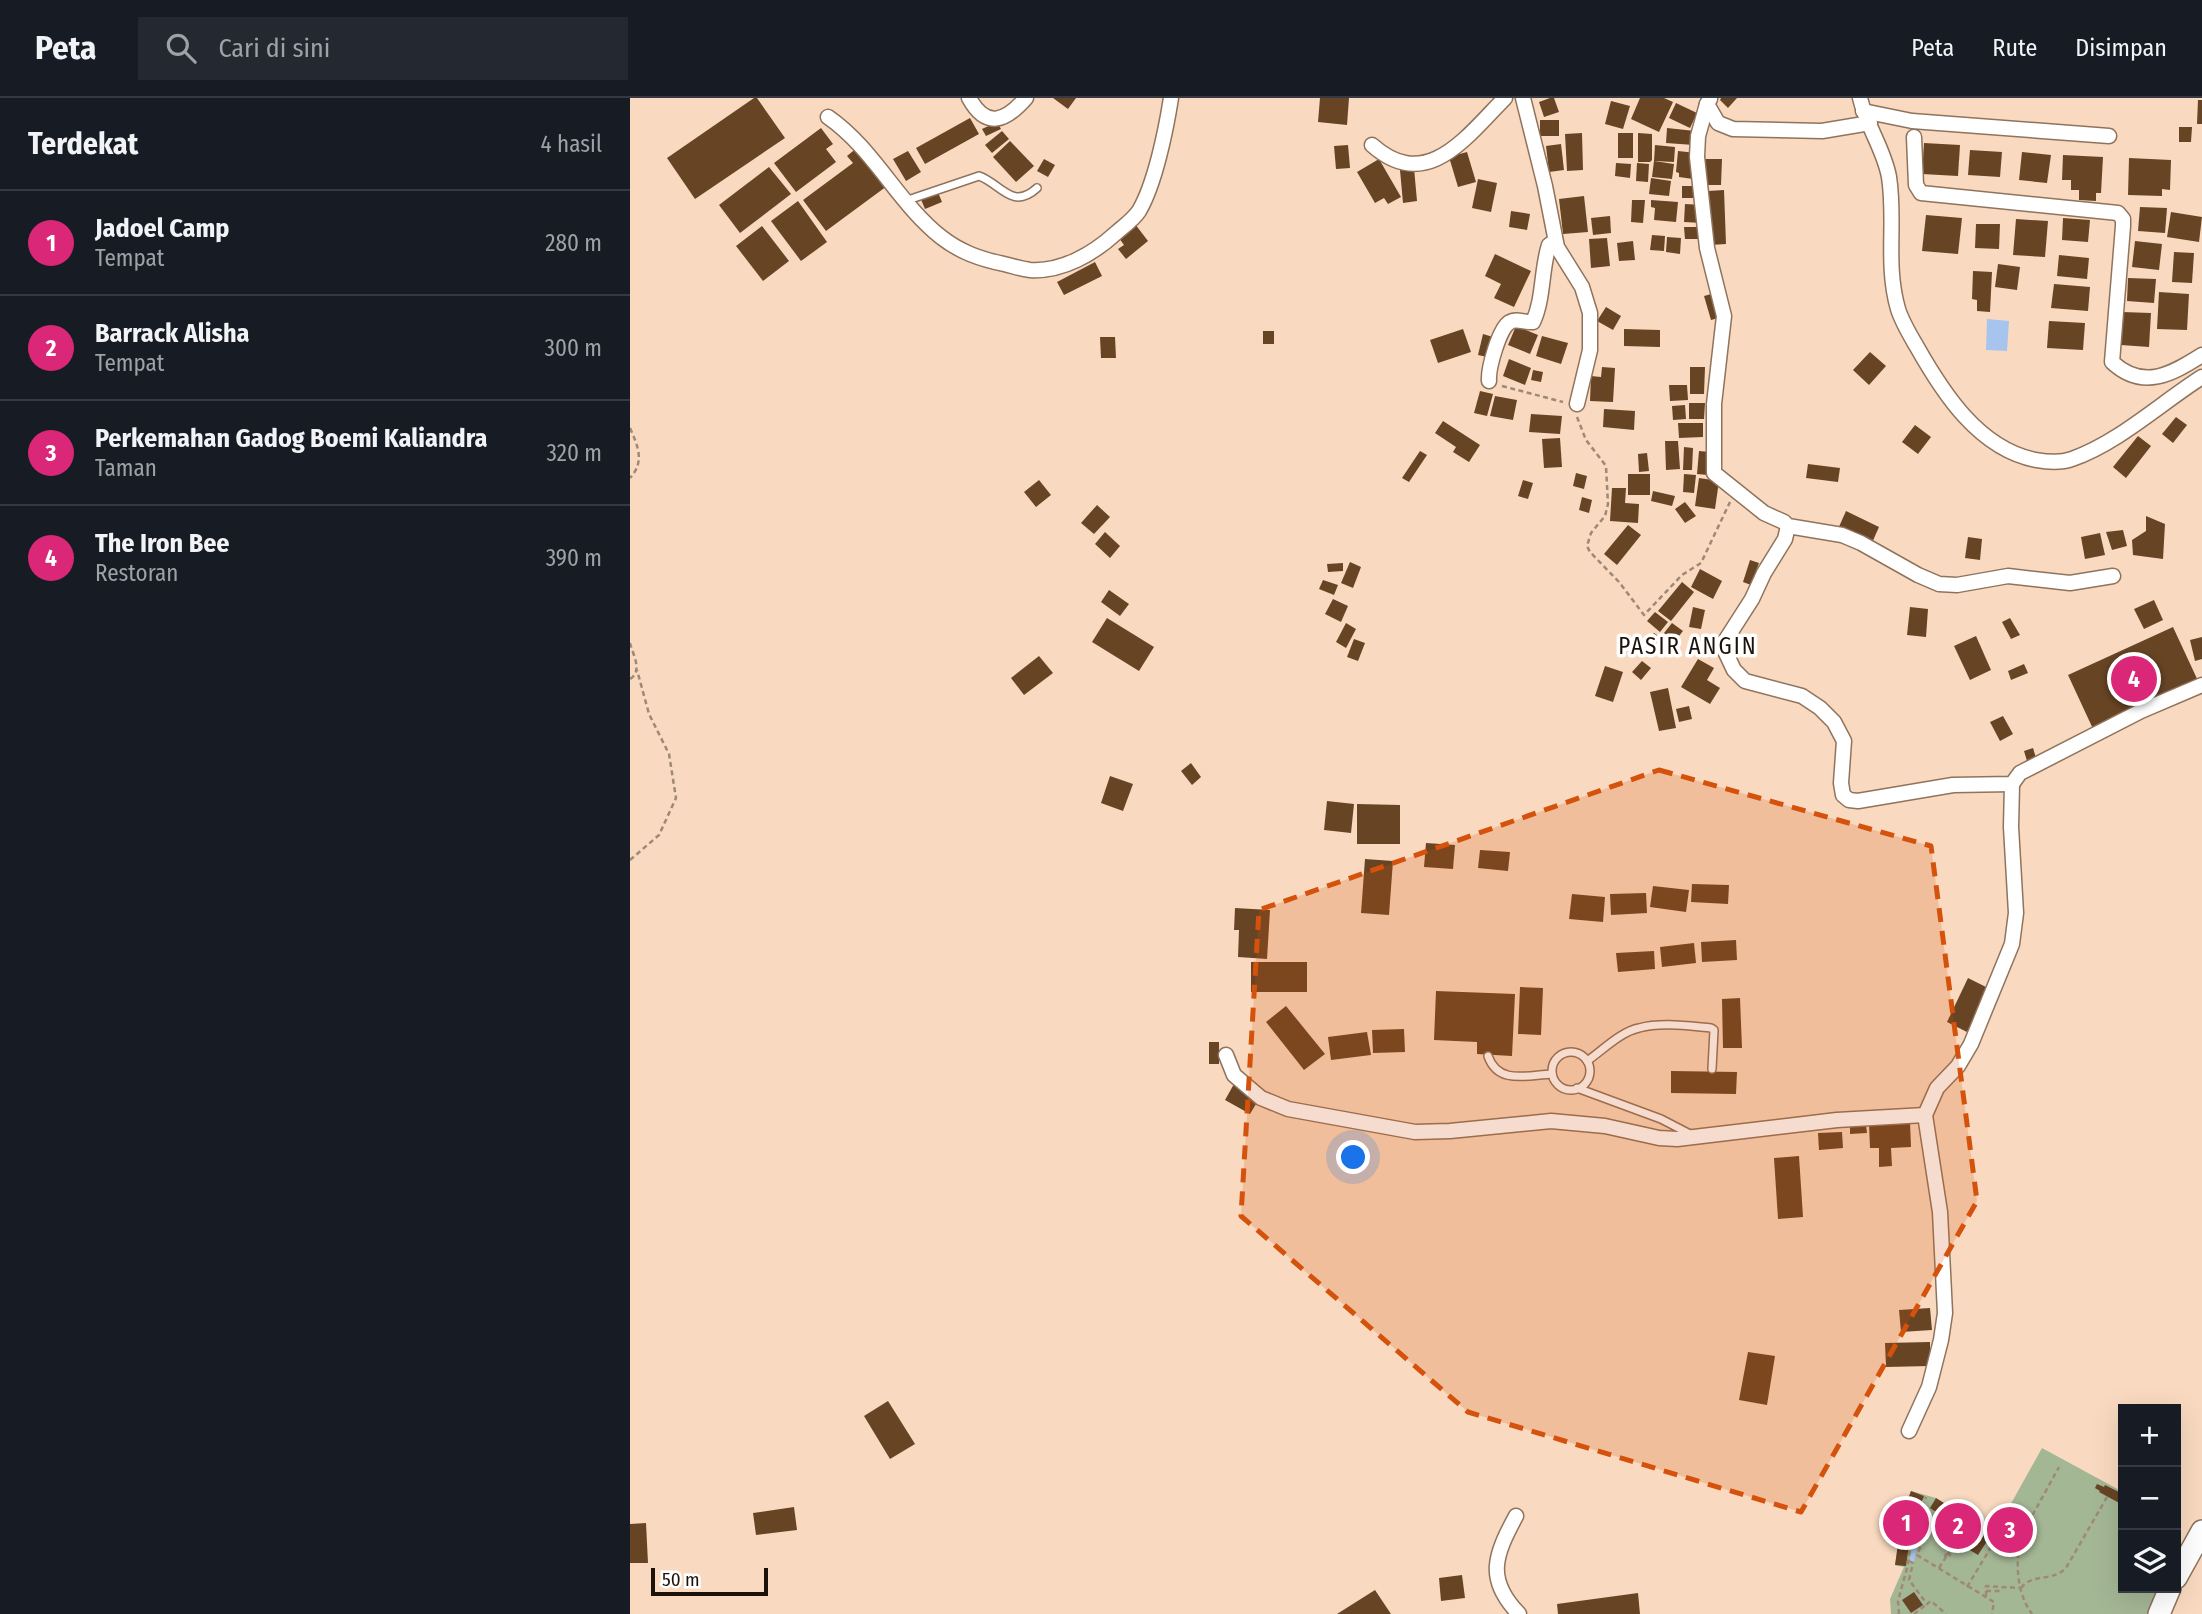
<!DOCTYPE html>
<html lang="id">
<head>
<meta charset="utf-8">
<style>
	:root { --surface:#171b24; --page:#242831; --text:#f1f3f6; --muted:#9ea1a6; --line:#363941; --accent:#db2777 }
	body { margin:0; font-family:"Fira Sans Condensed",sans-serif; background:var(--page); color:var(--text) }
	.controls { position:absolute; right:21px; bottom:21px; display:grid; overflow:hidden; border-radius:0px; box-shadow:0 7px 28px #0002 }
	.controls button { width:63px; height:63px; display:grid; place-items:center; padding:0; border:0; border-bottom:2px solid var(--line); background:var(--surface); color:var(--text); font:35px sans-serif }
	.scale { position:absolute; left:21px; bottom:18px; width:117px; box-sizing:border-box; padding-left:7px; border:4px solid #1d1209; border-top:0; font-size:19px; line-height:24px; white-space:nowrap; color:#1d1209; -webkit-text-stroke:5px #fff; paint-order:stroke }
	.you { position:absolute; left:724px; top:1060px; width:24px; height:24px; margin:-18px; border:5px solid #fff; border-radius:50%; background:#1a73e8; box-shadow:0 0 0 10px #1a73e833 }
	.badge { display:grid; place-items:center; width:46px; height:46px; border-radius:50%; background:var(--accent); color:#fff; font-size:23px; font-weight:700 }
	.pin { position:absolute; translate:-50% -50%; border:4px solid #fff; box-shadow:0 2px 7px #0006 }
	.list { margin:0; padding:0; list-style:none }
	h2 { display:flex; justify-content:space-between; align-items:center; height:91px; margin:0; padding:0 28px; font-size:30px }
	h2 small { font-size:23px; font-weight:400; color:var(--muted) }
	.list li { display:grid; grid-template-columns:46px 1fr auto; gap:21px; align-items:center; box-sizing:border-box; height:105px; padding:0 28px; border-top:2px solid var(--line) }
	.list b { display:block; font-size:26px; white-space:nowrap }
	.list p { margin:0; font-size:23px; white-space:nowrap; color:var(--muted) }
	.list em { font-size:23px; font-style:normal; color:var(--muted) }
	.icon { flex:none; width:38px; height:38px; fill:none; stroke:currentColor; stroke-width:2; stroke-linecap:round; stroke-linejoin:round }
	.map { position:relative; flex:none; width:1572px; height:1516px; overflow:hidden }
	header { display:flex; align-items:center; gap:42px; box-sizing:border-box; height:98px; padding:0 35px; background:var(--surface); border-bottom:2px solid var(--line) }
	header strong { font-size:33px }
	nav { display:flex; gap:38px; margin-inline-start:auto; font-size:24px }
	.search { width:490px; height:63px; background:var(--page); display:flex; align-items:center; gap:18px; box-sizing:border-box; padding:0 24px; border-radius:0px; color:var(--muted); font-size:26px }
	main { display:flex }
	aside { flex:1; background:var(--surface) }
	.map>svg:first-child { display:block }
	.green { fill:#a4b795 }
	.water { fill:#a6c4ed }
	.lines { fill:none; stroke-linecap:round; stroke-linejoin:round }
	.stream { stroke:#a6c4ed; stroke-width:4.5 }
	.building { fill:#674424 }
	.lane-casing { stroke:#8f735c; stroke-width:10 }
	.street-casing { stroke:#8f735c; stroke-width:17 }
	.secondary-casing { stroke:#8f735c; stroke-width:24 }
	.path { stroke:#9f8975; stroke-width:2.5; stroke-dasharray:5 3.5; stroke-linecap:butt }
	.lane { stroke:#fff; stroke-width:7 }
	.street { stroke:#fff; stroke-width:14 }
	.secondary { stroke:#fff; stroke-width:21 }
	.marked { fill:#d4520c; fill-opacity:0.2; stroke:#d4520c; stroke-width:5; stroke-dasharray:14 9; stroke-linejoin:round }
	.labels { text-anchor:middle; dominant-baseline:central; stroke-width:7; stroke-linejoin:round; paint-order:stroke }
	.quarter-label { font-size:23px; letter-spacing:2px; fill:#1d1209; stroke:#fff }
</style>
</head>
<body>
<header>
<strong>Peta</strong>
<div class="search"><svg class="icon" aria-label="search" viewBox="0 0 24 24"><circle cx="10" cy="10" r="6"/><path d="M15 15l6 6"/></svg>Cari di sini</div>
<nav><a>Peta</a><a>Rute</a><a>Disimpan</a></nav>
</header>
<main>
<aside>
<h2>Terdekat<small>4 hasil</small></h2>
<ul class="list">
<li><span class="badge">1</span><div><b>Jadoel Camp</b><p>Tempat</p></div><em>280 m</em></li>
<li><span class="badge">2</span><div><b>Barrack Alisha</b><p>Tempat</p></div><em>300 m</em></li>
<li><span class="badge">3</span><div><b>Perkemahan Gadog Boemi Kaliandra</b><p>Taman</p></div><em>320 m</em></li>
<li><span class="badge">4</span><div><b>The Iron Bee</b><p>Restoran</p></div><em>390 m</em></li>
</ul>
</aside>
<div class="map">
<svg width="1572" height="1516" viewBox="0 0 1572 1516">
	<rect width="100%" height="100%" fill="#f9dac0"/>
	<path class="green" d="M1412,1350l81,44v96h36l-12,26h-256l-1,-15 14,-32 -9,-2 5,-32 -4,-1 15,-41 25,7 48,30 3,-4 8,4 13,-19z"/>
	<path class="water" d="M1357,221l22,2 -2,30 -21,-1z"/>
	<g class="lines">
		<path class="stream" d="M1282,1462l8,-40"/>
	</g>
	<g class="building">
		<path d="M124,0h3l28,40 -90,61 -28,-41z"/>
		<path d="M423,0h23l-8,11z"/>
		<path d="M690,0h29l-2,27 -29,-3z"/>
		<path d="M920,0h4l5,14 -15,5 -5,-15z"/>
		<path d="M1010,0h24l9,4 -14,30 -28,-13z"/>
		<path d="M1091,0h16l-9,10 -8,-8z"/>
		<path d="M1568,2h4v24h-5z"/>
		<path d="M981,3l19,5 -7,23 -18,-5z"/>
		<path d="M1046,5l21,10 -7,15 -21,-10z"/>
		<path d="M340,20l9,16 -54,30 -9,-16z"/>
		<rect x="910" y="22" width="19" height="16"/>
		<path d="M367,24l4,7 -15,7 -4,-7z"/>
		<path d="M1549,29h13l-1,15h-12z"/>
		<path d="M191,30l12,16 -7,5 10,13 -40,30 -22,-29z"/>
		<path d="M1037,30l28,3 -1,14 -28,-2z"/>
		<path d="M372,33l7,8 -17,14 -7,-8z"/>
		<path d="M952,35l1,37 -16,1 -2,-37z"/>
		<rect x="988" y="35" width="15" height="25"/>
		<path d="M1008,35l14,1v26l-2,2h-12z"/>
		<path d="M380,43l24,25 -18,16 -23,-25z"/>
		<path d="M1294,45l36,2 -2,31 -36,-2z"/>
		<path d="M931,46l3,26 -15,2 -3,-26z"/>
		<path d="M718,47l2,23 -14,1 -2,-23z"/>
		<path d="M1025,47l20,2 -1,15 -20,-1z"/>
		<path d="M228,49l29,39 -61,45 -23,-31 50,-37 -6,-7z"/>
		<path d="M1340,52l32,2 -2,25 -32,-2z"/>
		<path d="M278,53l13,21 -15,9 -13,-22z"/>
		<path d="M1048,53l18,2 -3,26 -14,-2v-4l-3,-1z"/>
		<path d="M837,54l9,30 -18,5 -9,-30z"/>
		<path d="M1392,54l29,3 -4,28 -28,-3z"/>
		<path d="M1433,57l40,2 -2,36h-5v8l-17,-1v-10h-8v-10h-9z"/>
		<path d="M1499,60l42,2 -1,30 -8,-1v7l-34,-1z"/>
		<path d="M414,61l11,6 -7,12 -11,-6z"/>
		<path d="M749,61l22,38 -13,7 -4,-6 -9,5 -18,-31z"/>
		<path d="M1075,61h17l-1,26h-16z"/>
		<path d="M1024,63l20,3 -2,15 -20,-2z"/>
		<path d="M986,65l15,1 -1,14 -15,-2z"/>
		<path d="M1007,65l12,1 -1,18 -12,-1z"/>
		<path d="M139,69l22,27 -51,39 -21,-28z"/>
		<path d="M784,70l3,33 -14,2 -3,-33z"/>
		<path d="M1021,80l20,3 -2,15 -20,-2z"/>
		<path d="M848,81l19,4 -6,29 -19,-4z"/>
		<rect x="1052" y="88" width="18" height="12"/>
		<path d="M307,92l5,12 -17,7 -5,-12z"/>
		<path d="M1094,92l2,54 -16,1 -2,-54z"/>
		<path d="M954,98l4,36 -25,2 -4,-35z"/>
		<path d="M1002,102h13l-2,23 -12,-1z"/>
		<path d="M1021,102l27,2 -2,20 -22,-2 1,-12 -4,-1z"/>
		<path d="M168,103l29,41 -26,19 -30,-40z"/>
		<path d="M1055,106l18,1 -1,18 -18,-1z"/>
		<path d="M1510,109l27,1 -2,25 -27,-2z"/>
		<path d="M881,113l19,3 -3,16 -18,-3z"/>
		<path d="M1541,114l31,5 -3,25 -32,-5z"/>
		<path d="M1296,117l36,3 -4,36 -36,-3z"/>
		<path d="M980,118l1,17 -18,2 -2,-17z"/>
		<path d="M1433,120l27,2 -2,22 -26,-2z"/>
		<path d="M1386,121l32,2 -3,36 -32,-2z"/>
		<path d="M505,126l13,17 -22,18 -8,-10 6,-4 -5,-7z"/>
		<path d="M1346,126h24l-1,25 -24,-1z"/>
		<path d="M132,128l27,35 -26,20 -27,-35z"/>
		<path d="M1054,129h15v12h-14z"/>
		<path d="M1022,137l13,1 -1,15 -14,-1z"/>
		<path d="M1037,139l14,1 -1,16 -14,-2z"/>
		<path d="M977,140l3,28 -19,2 -2,-29z"/>
		<path d="M1003,143l2,19 -16,1 -2,-18z"/>
		<path d="M1505,143l27,3 -3,26 -27,-3z"/>
		<path d="M1544,154l20,1 -2,30 -20,-1z"/>
		<path d="M865,156l36,17 -17,36 -20,-9 7,-14 -16,-8z"/>
		<path d="M1429,157l30,3 -2,21 -30,-3z"/>
		<path d="M465,164l7,14 -38,19 -7,-13z"/>
		<path d="M1368,166l22,3 -3,23 -22,-3z"/>
		<path d="M1343,173l19,1 -2,40 -13,-1v-11l-5,-1z"/>
		<path d="M1498,180l28,1 -2,24 -27,-2z"/>
		<path d="M1424,186l36,3 -2,24 -37,-3z"/>
		<path d="M1529,194l30,2 -2,36 -30,-1z"/>
		<path d="M1085,195l7,24 -11,3 -7,-24z"/>
		<path d="M976,209l15,9 -8,14 -16,-9z"/>
		<path d="M1492,214l29,1 -2,34 -28,-2z"/>
		<path d="M1419,223l36,2 -2,27 -36,-2z"/>
		<path d="M886,228l22,9 -8,19 -22,-9z"/>
		<path d="M833,231l8,23 -33,11 -8,-23z"/>
		<path d="M994,231l36,1v17l-36,-1z"/>
		<rect x="633" y="233" width="11" height="13"/>
		<path d="M853,236l10,3 -6,20 -9,-2z"/>
		<path d="M912,238l26,7 -7,21 -25,-8z"/>
		<path d="M470,239h15l1,21h-15z"/>
		<path d="M1240,254l16,14 -17,19 -16,-15z"/>
		<path d="M879,261l22,9 -6,17 -22,-9z"/>
		<path d="M972,269l13,1 -2,34 -23,-1 1,-25 10,1z"/>
		<path d="M1060,269h15l-1,27h-14z"/>
		<path d="M903,272l10,2 -2,10 -10,-2z"/>
		<path d="M1039,287h18l1,15 -18,1z"/>
		<path d="M850,293l13,3 -6,22 -13,-3z"/>
		<path d="M865,298l22,4 -4,20 -23,-4z"/>
		<path d="M1059,305h16l-1,16h-15z"/>
		<path d="M1055,307l1,14 -13,1 -1,-14z"/>
		<path d="M974,311l31,2 -1,19 -31,-3z"/>
		<path d="M901,316l31,2 -2,18 -31,-2z"/>
		<path d="M1546,319l11,8 -14,18 -11,-9z"/>
		<path d="M813,323l37,24 -11,17 -16,-10 3,-5 -21,-14z"/>
		<path d="M1048,325h25v14l-24,1z"/>
		<path d="M1285,327l16,12 -13,17 -16,-12z"/>
		<path d="M1508,338l13,10 -25,32 -13,-11z"/>
		<path d="M930,340l2,29 -18,1 -2,-29z"/>
		<path d="M1035,343h13l2,28 -14,1z"/>
		<path d="M1054,349l9,1 -1,22h-9z"/>
		<path d="M790,353l7,4 -18,27 -7,-4z"/>
		<path d="M1069,353l11,1 -2,23 -11,-1z"/>
		<path d="M1017,355l2,18 -10,1 -1,-18z"/>
		<path d="M1178,366l32,4 -2,14 -32,-4z"/>
		<path d="M946,375l11,3 -3,13 -11,-3z"/>
		<rect x="998" y="376" width="22" height="21"/>
		<path d="M1054,376l12,1 -2,18 -11,-1z"/>
		<path d="M1069,380l20,3 -4,28 -20,-3z"/>
		<path d="M409,382l12,15 -15,12 -12,-15z"/>
		<path d="M893,382l10,3 -5,16 -10,-3z"/>
		<path d="M982,390h14l-1,15 14,1 -1,19 -28,-2z"/>
		<path d="M1023,393l22,5 -3,10 -21,-5z"/>
		<path d="M952,399l10,3 -3,13 -10,-3z"/>
		<path d="M1055,404l11,14 -11,7 -10,-14z"/>
		<path d="M467,407l13,12 -16,17 -13,-11z"/>
		<path d="M1216,413l33,16 -8,18 -33,-16z"/>
		<path d="M1516,418l19,8 -2,35 -30,-4 -1,-15 14,-9z"/>
		<path d="M998,427l13,10 -24,30 -13,-11z"/>
		<path d="M1493,432l4,16 -15,4 -6,-18z"/>
		<path d="M475,434l15,14 -10,12 -15,-14z"/>
		<path d="M1470,435l5,22 -20,4 -4,-22z"/>
		<path d="M1338,439l14,2 -2,21 -15,-2z"/>
		<path d="M1120,462l9,3 -8,22 -8,-3z"/>
		<path d="M720,464l11,5 -8,21 -12,-5z"/>
		<path d="M713,465v8l-15,1 -1,-8z"/>
		<path d="M1070,471l22,12 -9,18 -22,-12z"/>
		<path d="M693,482l15,5 -4,10 -15,-6z"/>
		<path d="M1052,484l12,10 -23,29 -13,-10z"/>
		<path d="M479,492l20,14 -9,12 -19,-14z"/>
		<path d="M703,501l15,7 -7,16 -16,-8z"/>
		<path d="M1524,502l9,20 -19,9 -10,-20z"/>
		<path d="M1063,509l12,3 -4,19 -12,-2z"/>
		<path d="M1280,509l18,2 -2,28 -19,-2z"/>
		<path d="M1025,514l13,10 -8,10 -13,-11z"/>
		<path d="M477,520l47,29 -15,24 -47,-29z"/>
		<path d="M1380,520l10,17 -9,4 -9,-17z"/>
		<path d="M716,525l10,6 -10,19 -10,-6z"/>
		<path d="M1042,525l11,8 -8,10 -11,-8z"/>
		<path d="M1543,529l26,56 -105,48 -26,-56z"/>
		<path d="M1024,535l10,7 -9,10 -9,-7z"/>
		<path d="M1346,538l15,34 -21,10 -16,-34z"/>
		<path d="M1572,539v22l-7,2 -5,-21z"/>
		<path d="M724,541l11,4 -7,18 -11,-4z"/>
		<path d="M409,558l14,17 -29,22 -13,-17z"/>
		<path d="M1068,561l16,9 -7,12 13,8 -10,16 -29,-17z"/>
		<path d="M1012,563l9,7 -10,12 -9,-8z"/>
		<path d="M1394,566l4,9 -17,7 -3,-9z"/>
		<path d="M975,568l18,6 -10,30 -18,-6z"/>
		<path d="M1038,590l8,40 -17,3 -9,-39z"/>
		<path d="M1059,608l3,13 -13,3 -3,-13z"/>
		<path d="M1373,618l10,18 -13,7 -10,-19z"/>
		<path d="M1403,650l3,10 -9,3 -3,-10z"/>
		<path d="M561,665l10,14 -9,8 -11,-14z"/>
		<path d="M480,678l23,8 -10,27 -22,-8z"/>
		<path d="M697,703l27,3 -3,29 -27,-3z"/>
		<path d="M727,706l43,1v39h-43z"/>
		<path d="M796,745l29,2 -2,24 -29,-2z"/>
		<path d="M850,752l30,2 -2,19 -30,-3z"/>
		<path d="M735,761l28,2 -4,54 -28,-2z"/>
		<path d="M1062,786l37,1 -1,19 -37,-2z"/>
		<path d="M1023,788l36,4 -3,22 -36,-5z"/>
		<path d="M1016,795l1,20 -36,2 -1,-21z"/>
		<path d="M942,796l33,3 -2,25 -34,-3z"/>
		<path d="M605,810l35,2 -3,49 -29,-2 1,-27h-5z"/>
		<path d="M1106,842l1,20 -35,2 -1,-20z"/>
		<path d="M1064,845l2,20 -34,4 -2,-20z"/>
		<path d="M1024,853l1,18 -37,3 -2,-19z"/>
		<rect x="621" y="864" width="56" height="30"/>
		<path d="M1338,880l20,10 -21,44 -20,-10z"/>
		<path d="M890,889l23,1 -2,47 -23,-1z"/>
		<path d="M806,893l79,3 -3,62 -35,-2v-12l-43,-2z"/>
		<path d="M1110,900l2,50h-19l-1,-49z"/>
		<path d="M656,908l39,48 -21,16 -38,-48z"/>
		<path d="M774,931l1,23 -32,1 -1,-23z"/>
		<path d="M737,934l4,23 -40,5 -3,-23z"/>
		<rect x="579" y="944" width="10" height="22"/>
		<path d="M1041,973l66,1 -1,22 -65,-1z"/>
		<path d="M604,986l25,15 -9,15 -25,-14z"/>
		<path d="M1280,1024l1,25 -20,1 1,18 -13,1v-19h-9l-1,-24z"/>
		<path d="M1236,1027l1,8 -17,1v-8z"/>
		<path d="M1212,1034l1,16 -24,2 -1,-17z"/>
		<path d="M1169,1058l4,61 -25,2 -4,-61z"/>
		<path d="M1300,1210l2,22 -31,2 -2,-22z"/>
		<path d="M1300,1244v24l-44,1 -1,-24z"/>
		<path d="M1118,1254l27,4 -8,49 -28,-5z"/>
		<path d="M258,1303l27,43 -25,15 -26,-43z"/>
		<path d="M1467,1386l7,3 1,-2 18,9v11l-24,-13 1,-1 -5,-3z"/>
		<path d="M1281,1393l13,5 -16,40 -12,-4z"/>
		<path d="M1306,1400l48,30 3,-4 8,5 -17,26 -44,-27 8,-12 -12,-8z"/>
		<path d="M164,1409l3,23 -41,5 -3,-22z"/>
		<path d="M16,1425l2,40h-18v-39z"/>
		<path d="M1269,1439l11,1 -4,28 -11,-1z"/>
		<path d="M832,1477l3,23 -24,3 -2,-23z"/>
		<path d="M745,1492l16,24h-54z"/>
		<path d="M1284,1494l9,13 -12,8 -9,-13z"/>
		<path d="M1008,1495l2,21h-82l-1,-10z"/>
	</g>
	<g class="lines">
		<defs>
			<g id="lane">
				<path d="M275,103l74,-25c21,7 33,35 58,12"/>
				<circle cx="941" cy="973" r="19"/>
				<path d="M858,958c10,29 39,19 64,18"/>
				<path d="M957,963c16,-11 33,-29 52,-33 22,-6 49,-2 72,0l3,2 -2,39"/>
				<path d="M947,990l84,31 29,15"/>
			</g>
			<g id="street">
				<path d="M339,0c17,31 36,24 57,0"/>
				<path d="M893,0l22,88 12,61 25,40 8,26v37l-13,54"/>
				<path d="M1230,0c6,27 24,51 29,79 7,45 -4,87 9,132 4,13 12,26 19,38 26,46 62,102 119,113 11,2 25,3 36,-1 46,-16 89,-56 130,-82"/>
				<path d="M1080,1l-3,5 11,19 15,6 89,2 48,-8"/>
				<path d="M1077,6l-9,32 -1,21 10,91 17,68 -10,88v69l50,40 20,9 4,4 54,9 19,8 57,32 21,9 18,1 51,-9 62,7 43,-7"/>
				<path d="M1233,13l49,10 197,15"/>
				<path d="M198,19c46,32 69,85 113,120 19,15 39,22 63,27 9,2 17,5 26,6 32,2 63,-16 86,-37 8,-7 17,-13 23,-22 16,-27 27,-81 32,-113"/>
				<path d="M1284,39l2,48 5,8 197,20 5,6v7l-11,136c31,29 60,12 90,-7"/>
				<path d="M742,47c55,49 95,-9 133,-47"/>
				<path d="M859,283c-1,-12 10,-53 21,-59 6,-4 16,1 23,0 11,-24 8,-52 16,-77l6,-4"/>
				<path d="M1158,428l-3,13 -21,34 -12,26 -25,39 -2,13 9,19 11,11 57,15 18,12 14,14 10,19 -3,42 2,12 6,5 9,1 95,-16 59,-1 8,-11 121,-62 61,-26"/>
				<path d="M596,957l8,20 27,23 27,11 127,23 35,-1 101,-10 54,5 54,12 18,1 160,-19 88,-5"/>
				<path d="M1279,1333l20,-44 12,-47 4,-27 -5,-101 -15,-97 12,-27 21,-22 13,-22 41,-100 4,-31 -5,-86 1,-43"/>
				<path d="M886,1418c-21,39 -31,63 3,98"/>
			</g>
			<g id="secondary">
				<path d="M1546,1480l26,-47"/>
				<path d="M1529,1516l11,-26"/>
			</g>
		</defs>
		<use href="#lane" class="lane-casing"/>
		<use href="#street" class="street-casing"/>
		<use href="#secondary" class="secondary-casing"/>
		<g class="path">
			<path d="M872,288l61,16"/>
			<path d="M947,319l9,23 20,26 2,38 -3,12 -14,17 -4,13 3,6 29,30 25,33 38,-40 19,-12 29,-61"/>
			<path d="M0,330c8,18 15,34 0,50"/>
			<path d="M0,545c3,12 13,28 0,36"/>
			<path d="M0,762l29,-25 17,-37 -7,-44 -20,-40 -12,-44"/>
			<path d="M1290,1417l12,5 -15,35 77,47 -2,12"/>
			<path d="M1396,1422c-11,28 -13,68 6,94"/>
			<path d="M1317,1455l3,2 -2,3 -3,-2z"/>
			<path d="M1318,1456l8,-12"/>
			<path d="M1279,1463l4,2 -4,17 18,24 4,-3 15,13"/>
			<path d="M1309,1470l7,-11"/>
			<path d="M1337,1489l36,-60 29,-11 27,-49"/>
			<path d="M1391,1490c11,-15 32,-6 45,-20l41,-71"/>
			<path d="M1356,1493h15"/>
			<path d="M1356,1498v-10l35,2"/>
			<path d="M1269,1516l-1,-13 9,-33 5,-32 14,-39"/>
			<path d="M1284,1516l13,-10"/>
		</g>
		<use href="#lane" class="lane"/>
		<use href="#street" class="street"/>
		<use href="#secondary" class="secondary"/>
	</g>
	<path class="marked" d="M1029,672l272,76 46,355 -176,311 -333,-100 -227,-196 18,-306z"/>
	<g class="labels">
		<g class="quarter-label">
			<text x="1058" y="548">PASIR ANGIN</text>
		</g>
	</g>
</svg>
<div class="controls">
<button>+</button>
<button>−</button>
<button><svg class="icon" aria-label="layers" viewBox="0 0 24 24"><path d="M12 4l9 5-9 5-9-5zM3 14l9 5 9-5"/></svg></button>
</div>
<div class="scale">50 m</div>
<div class="you"></div>
<div class="pin badge" style="left:1276px;top:1425px">1</div>
<div class="pin badge" style="left:1328px;top:1428px">2</div>
<div class="pin badge" style="left:1380px;top:1432px">3</div>
<div class="pin badge" style="left:1504px;top:581px">4</div>
</div>
</main>
</body>
</html>
